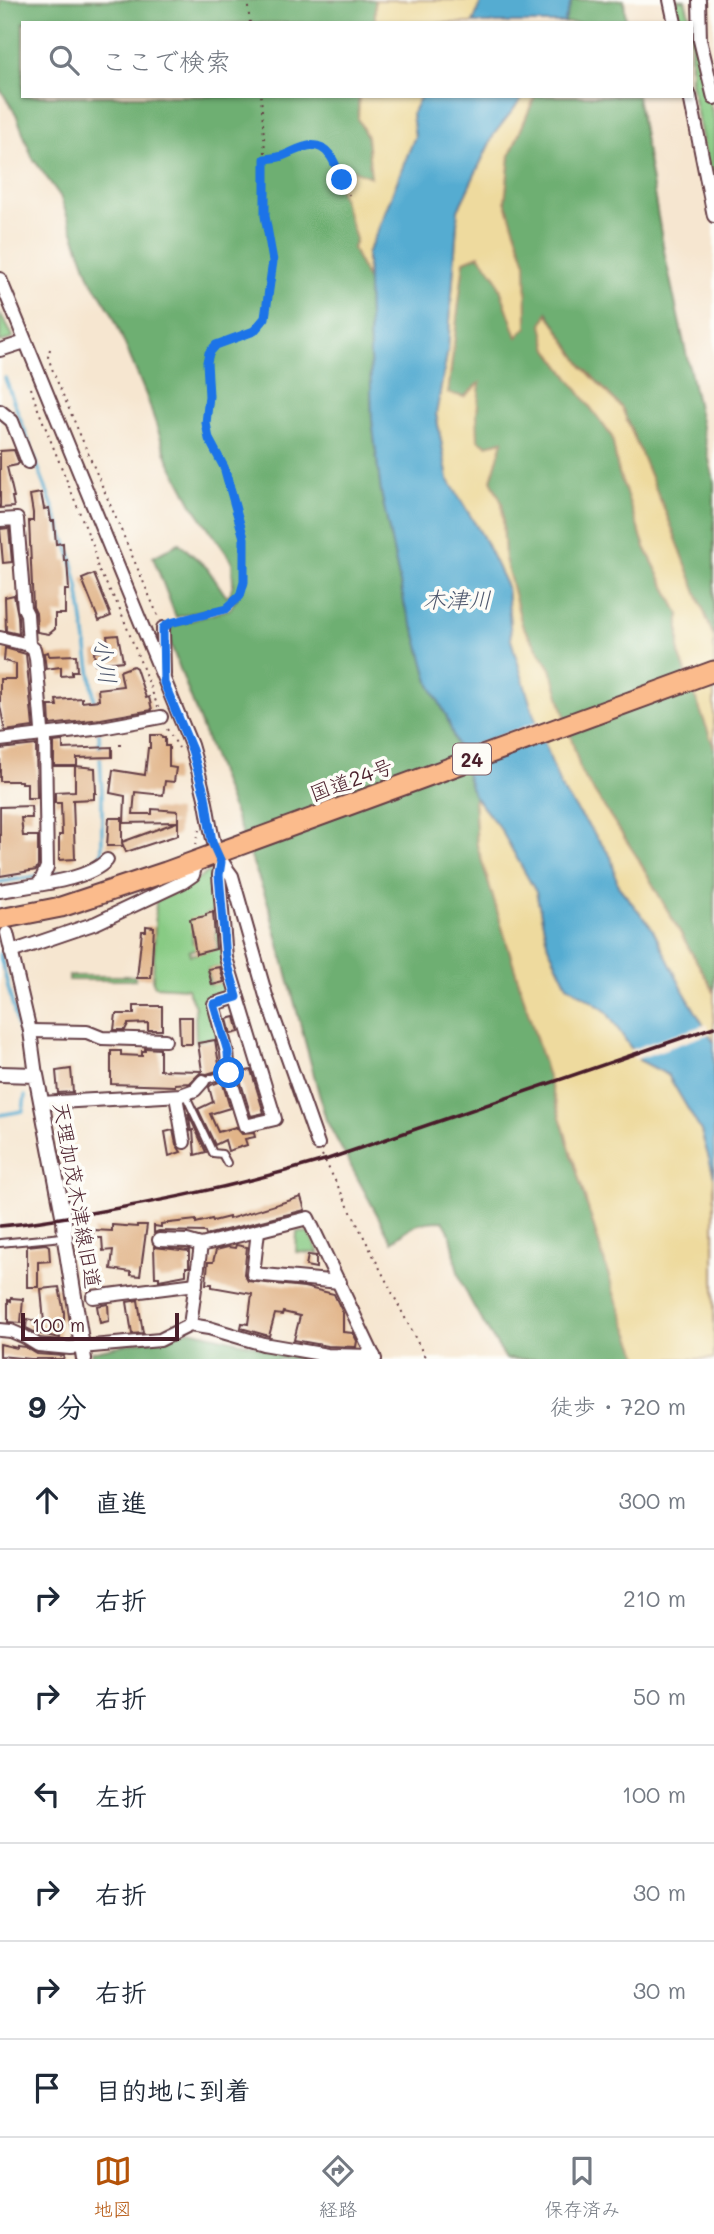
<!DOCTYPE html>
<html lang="ja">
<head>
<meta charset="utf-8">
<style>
	:root { --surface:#fff; --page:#f6f6f7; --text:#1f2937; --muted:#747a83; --line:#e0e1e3; --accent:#b45309 }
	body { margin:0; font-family:Mali,"Klee One",sans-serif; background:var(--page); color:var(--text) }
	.scale { position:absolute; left:21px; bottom:18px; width:158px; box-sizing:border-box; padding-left:7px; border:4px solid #4a1f2b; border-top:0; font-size:19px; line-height:24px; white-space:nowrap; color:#4a1f2b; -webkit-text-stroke:5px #fdfcf7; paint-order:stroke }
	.stop { position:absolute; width:21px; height:21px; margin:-16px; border:5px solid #1a73e8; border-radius:50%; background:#fff }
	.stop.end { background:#1a73e8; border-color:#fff; box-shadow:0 2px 7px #0008 }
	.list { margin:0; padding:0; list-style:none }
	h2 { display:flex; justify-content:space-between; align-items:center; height:91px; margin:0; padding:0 28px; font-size:30px }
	h2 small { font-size:23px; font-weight:400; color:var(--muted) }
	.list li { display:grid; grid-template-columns:46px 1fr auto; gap:21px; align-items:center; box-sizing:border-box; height:98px; padding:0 28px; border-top:2px solid var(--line) }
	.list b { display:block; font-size:26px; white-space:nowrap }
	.list em { font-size:23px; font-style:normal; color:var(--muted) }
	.icon { flex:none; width:38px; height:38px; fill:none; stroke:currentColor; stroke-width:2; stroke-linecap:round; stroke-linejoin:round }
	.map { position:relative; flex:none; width:714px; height:1359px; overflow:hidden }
	.search { position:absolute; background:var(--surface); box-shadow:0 2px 5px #0004; left:21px; right:21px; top:21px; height:77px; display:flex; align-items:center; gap:18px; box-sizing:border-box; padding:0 24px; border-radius:0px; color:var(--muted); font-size:26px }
	.sheet { height:777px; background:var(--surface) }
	nav { display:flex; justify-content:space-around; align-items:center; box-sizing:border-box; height:98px; border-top:2px solid var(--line); background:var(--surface); font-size:19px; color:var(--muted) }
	nav a { display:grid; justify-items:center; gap:4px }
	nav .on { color:var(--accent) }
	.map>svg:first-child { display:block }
	.green { fill:#88cb84; stroke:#697558; stroke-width:2; fill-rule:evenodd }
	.forest { fill:#6eaf72; stroke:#5c674e; stroke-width:2 }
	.sand { fill:#eeda9e; stroke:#9c7c64; stroke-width:2 }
	.water { fill:#54acd1; stroke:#4f667e; stroke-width:2 }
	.pier { fill:#f6e6d0 }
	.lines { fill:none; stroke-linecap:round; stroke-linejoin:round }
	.stream { stroke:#54acd1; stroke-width:3.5 }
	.building { fill:#e1b488 }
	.service-casing { stroke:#643d44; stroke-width:10 }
	.minor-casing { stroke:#643d44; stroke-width:16 }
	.tertiary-casing { stroke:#643d44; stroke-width:18 }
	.trunk-casing { stroke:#643d44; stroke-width:23 }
	.path { stroke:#643d44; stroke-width:2; stroke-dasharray:2 5; stroke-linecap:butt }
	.service { stroke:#fff; stroke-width:6 }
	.minor { stroke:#fff; stroke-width:12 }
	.tertiary { stroke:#fff; stroke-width:14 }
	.trunk { stroke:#fbbb8c; stroke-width:19 }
	.rail { stroke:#4a1f2b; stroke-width:3.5 }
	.route { stroke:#1a73e8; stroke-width:9 }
	.labels { text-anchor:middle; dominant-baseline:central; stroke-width:7; stroke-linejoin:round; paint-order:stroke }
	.shield { fill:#fdfcf7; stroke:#806168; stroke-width:2 }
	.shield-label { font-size:19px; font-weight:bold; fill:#4a1f2b }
	.street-label { font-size:21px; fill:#4a1f2b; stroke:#fdfcf7 }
	.water-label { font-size:23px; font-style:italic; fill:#4e576d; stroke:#fdfcf7 }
</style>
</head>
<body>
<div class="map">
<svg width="714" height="1359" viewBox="0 0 714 1359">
	<rect width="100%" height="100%" fill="#fdfcf7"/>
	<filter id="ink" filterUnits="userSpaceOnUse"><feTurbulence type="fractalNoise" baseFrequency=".0143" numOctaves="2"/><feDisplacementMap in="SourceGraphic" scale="14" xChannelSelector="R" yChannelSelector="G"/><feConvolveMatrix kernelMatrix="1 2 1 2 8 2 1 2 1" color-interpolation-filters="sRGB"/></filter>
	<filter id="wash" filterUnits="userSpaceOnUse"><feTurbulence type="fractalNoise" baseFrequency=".00686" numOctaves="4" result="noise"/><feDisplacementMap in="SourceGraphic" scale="28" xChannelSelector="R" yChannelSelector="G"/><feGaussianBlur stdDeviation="1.57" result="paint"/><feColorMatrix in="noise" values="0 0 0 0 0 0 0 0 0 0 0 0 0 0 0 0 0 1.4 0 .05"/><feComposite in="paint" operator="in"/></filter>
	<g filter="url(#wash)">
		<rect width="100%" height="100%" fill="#f6e6d0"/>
		<g class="green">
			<path d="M675,0h10l6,23h-12z"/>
			<path d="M691,24l23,96v78l-23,-115z"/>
			<path d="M0,313l13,23 -1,3 -12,3z"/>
			<path d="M208,872l7,3 16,120 -21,7 10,34 -24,5 -1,-34 -8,-19 -32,-2 -2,-4 3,-81 32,-15zM216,911v21l-24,4v-3l6,-1 9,-14 -1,-4zM215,934l3,14 -28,7 -1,-4 10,-3 -1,-6 -5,1 -1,-4zM221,967l4,14 -15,4 -2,-16z"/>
			<rect x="69" y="976" width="66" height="4"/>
			<path d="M297,1232l12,1 10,20 -23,-1z"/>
		</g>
		<g class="forest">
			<path d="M0,0h375v23h-352v73h336l-1,23 9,18 4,40 -22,39 7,23 -3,10 15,32 4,139 9,72 24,115 10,24 15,54 16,30 28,81 3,49 138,451 25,63h-134c-16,-26 -35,-53 -46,-81 -8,-21 -3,-38 -17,-57 -25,0 -33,5 -51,21l-66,-122 -58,-217 -100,-266 2,-8 5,-4 55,-16 9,-15 -14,12 -49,11 -23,-60 26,-14 28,25 19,28 4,-2 3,-11 -1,-22 -39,-55 -25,-47 -22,-64 -34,-82 -22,-35 -30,-82 -28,-39 -16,-43 -16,-25z"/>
			<path d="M572,0h52l2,23h-62z"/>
			<path d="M535,96h102l27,155 50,231v156l-44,-115 -48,-115 -39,-41 -35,-54v36l64,88 6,33 27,77 34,67v39l35,94v245l-77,-135 -56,-85 -30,-103 -29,-44 -17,-66 -3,-56 -11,-23 11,-39 -15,4 -10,-5v-27l2,-29 -15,13 -16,-4 16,-132 15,-6 17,22 21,59 9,-73 -21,-62 5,-46z"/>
			<path d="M190,1330l110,26v3h-208l-1,-7z"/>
		</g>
		<g class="sand">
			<path d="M375,0h107l-9,23h-98z"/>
			<path d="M359,96h62l-9,18 3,22 -37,94 -11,24 1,27 -15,-32 3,-10 -19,-57 7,-15 27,10 -4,-40 -9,-18z"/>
			<path d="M524,96h11l-25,59 -5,46 21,62 1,64 -10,10 -21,-60 -17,-22 -15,6 -16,132 16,4 16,-14 -3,30 1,27 9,5 16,-4 -12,39 11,23 3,56 17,66 29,44 30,103 56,85 77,135v51l-30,-51 -32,-64 -34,-42 -7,-29 -50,-69 -29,-78 -21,-70 -4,-53 -24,-50 -35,-58 -12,-66 12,-64 10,-139 36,-76z"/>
			<path d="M547,313l36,54 39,41 48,115 44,115v109l-35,-94v-39l-34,-67 -27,-77 -6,-33 -64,-88 -6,-24z"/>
			<path d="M474,796l26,32 36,64 12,54 19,39 39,26 33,49 29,15 33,56 13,45v183h-74l-25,-63 -138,-451z"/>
		</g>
		<g class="water">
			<path d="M482,0h90l-8,23h-91z"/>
			<path d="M421,96h103l-30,38 -36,76 -10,139 -12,65 12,65 35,58 24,50 4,53 21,70 29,78 50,69 7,29 34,42 32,64 30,51v133l-13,-45 -33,-56 -29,-15 -33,-49 -39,-26 -19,-39 -12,-54 -36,-64 -26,-32 -28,-81 -16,-30 -15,-54 -10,-24 -24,-115 -9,-72 -5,-166 11,-24 37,-94 -3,-22z"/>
		</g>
		<g class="pier">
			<path d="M540,721l1,4 -85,31 -1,-4z"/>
			<path d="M707,1024l5,9 -77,27 -6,-10z"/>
		</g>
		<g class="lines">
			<g class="stream">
				<path d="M5,378l66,178 7,30 17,118"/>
				<path d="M47,875c17,-3 46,-7 55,-22v-58l-3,-62"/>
				<path d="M0,882l39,-6"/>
				<path d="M0,954l22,90"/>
				<path d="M0,1115l23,-4 2,-15"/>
			</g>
		</g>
		<g id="blocks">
			<g class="building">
				<path d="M14,450l5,13 -2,2 -10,2 7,30h-2l2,10 -14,1v-57z"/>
				<path d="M41,493l3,16 5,-1 2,13h3l2,23 7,-1 1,18 3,-1 2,30h-4v24h-10v15l-6,5 -12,-2 -1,-19 -3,-6 -4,-86h4v-8l-3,-18z"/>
				<path d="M9,528l3,34 -9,1 -3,-34z"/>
				<path d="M94,574l17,42 -12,5 -17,-42z"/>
				<path d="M14,595l4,21 1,18 -13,-3 -1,-34z"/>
				<path d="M118,635l5,26 -28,3 -1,-12 15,-1 -2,-15z"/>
				<path d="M5,648l21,6 7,73 -28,4 -5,-25v-27h16v-15l-12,-3z"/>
				<path d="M48,652l1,4 27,-1 1,16h-5v4l-11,1v-9l-15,2 -2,-16z"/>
				<path d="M133,666l3,2 10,30 3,-1 3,13 -51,9 -51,6 -1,-19h8l-1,-6 26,-2v4l17,-2 -1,-11 25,-3 -3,-15z"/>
				<path d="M150,735h11l1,3h3v8h4v21l7,1 -2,14 -9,-1 -2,14 -28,-3 -2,22h19v-5l26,2v24l-52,17 -4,-9 1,3h-16l2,-28h13v24l55,-20 -53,1 1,-27 -15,-3 3,-23 32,5 3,-27h2z"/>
				<path d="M63,741v8l49,-2v10l-35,1v8h-23v-24z"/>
				<path d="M36,745l1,53h-10v-15h-6v-2h-21v-32z"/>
				<path d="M75,766l20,2 1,25h-2v6l-21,1 2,59 -16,1v-25h3l-1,-32h-6v-11l20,-1z"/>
				<path d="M31,806l1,12h-11l2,18h15v29l-2,5 -36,6v-69z"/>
				<path d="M213,912l3,37 -20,5 -6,-35 16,-3v-2z"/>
				<path d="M146,926l8,1 -3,51h-14l5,-47h4z"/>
				<path d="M220,967l4,15 -12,3 -4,-16z"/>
				<path d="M134,1006h28v24h-14v-7l-20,1 -3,6h-11l2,-16h18z"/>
				<path d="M179,1017h13v27h-12z"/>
				<path d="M235,1017l4,15 -8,2 -4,-15z"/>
				<path d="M215,1040l5,30 -13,4 -7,-1 -10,10 -15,1v2l-64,-2v-33h10v4l21,1v-5h3v-3l15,1v21l42,1 -4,-28z"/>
				<path d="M71,1069l2,23 -15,1 -2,-22z"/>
				<path d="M251,1070l13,43 -13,3 -13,-43z"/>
				<path d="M222,1081l8,27 -20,6 8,18 18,-5 6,7 12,-1 1,4 -10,2 2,6 -19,6 -3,-11 -10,5 -17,-36 15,-7 -4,-15 2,-2z"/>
				<path d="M188,1113l18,39 -11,3 -2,-25 -2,1z"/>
				<path d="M173,1130l3,14 5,8 -12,4 -4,-24z"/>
				<path d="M301,1197l4,13 -99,25 -1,-3 -46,-1 -5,2v-7l7,1v-3l35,-4v3l16,-4 1,2 16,-4v2z"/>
				<path d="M112,1225l25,2v-2h10l-7,51 -9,-1v-3l-20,-3 2,-19 -10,1 -1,-13h-9v-8l19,1z"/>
				<path d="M46,1244l3,2 1,15 -12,1v25h-11v-41z"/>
				<path d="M236,1245l11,2 -3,27 4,7 56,6 30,7 9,19v19l10,1 4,8 -1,6 -28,-1 -34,-6 6,-24 -17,-4 -1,3 -7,-1 -6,22 -28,-8 1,-5 6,1 4,-30 -40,-7v-3h-6l2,-22h5l3,-12 12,-3 7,1z"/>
				<path d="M154,1247l35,4v16h-3v8l-27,5v-3h-4z"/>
				<path d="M308,1255l8,1v12l-10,-2z"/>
				<path d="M59,1287l5,25v8l-5,1 1,17 -24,-5 -10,-5 1,-9 17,4 -3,-34z"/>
				<path d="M11,1298l12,1 -2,24 -13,-1v-22l3,1z"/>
				<path d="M138,1300l5,33 -11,1 -5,-32z"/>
				<path d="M108,1304l1,17 -9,2 -3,-17z"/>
				<path d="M0,1344l17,4v-2l8,1 12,7 27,2 -1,3h-32l-31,-3z"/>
			</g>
		</g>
	</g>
	<g filter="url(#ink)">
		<use href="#blocks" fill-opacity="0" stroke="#643d44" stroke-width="2"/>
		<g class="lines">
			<defs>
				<g id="service">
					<path d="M203,1081l26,-8"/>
					<path d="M185,1094l28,59 9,1 5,9"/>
					<path d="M0,1243l63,-6"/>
				</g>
				<g id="minor">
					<path d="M670,0l5,23"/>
					<path d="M699,0l1,40 14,58"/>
					<path d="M690,96l24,120"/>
					<path d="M0,279l191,466c5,17 10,36 14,53 7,33 5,50 27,78l34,120 52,148"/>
					<path d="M0,350l25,-8"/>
					<path d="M0,411l12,10 16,41"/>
					<path d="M0,520l17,-1 7,89 3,6 2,31 5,4 2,9 6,72 3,9 2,128 -7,16"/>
					<path d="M163,628l1,47"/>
					<path d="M0,638l29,7"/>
					<path d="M0,740l102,-12 59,-11"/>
					<path d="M221,862l-2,13 7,83 49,161 -30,7 -16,-51 -2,-23 -13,-48 23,-7"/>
					<path d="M0,891c30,-6 86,-9 107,-31"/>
					<path d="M7,933l23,98 6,44"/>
					<path d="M11,952l85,-29 87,-41 10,-7 4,-15"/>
					<path d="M30,1031l57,1 15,6 63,2"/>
					<path d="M176,1096l8,46"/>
					<path d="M41,1103l140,-8 14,-5 8,-9"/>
					<path d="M258,1231l-5,43 87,8"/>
					<path d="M159,1240l28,1 14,4 107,-27 67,141"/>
					<path d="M93,1297l103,-13"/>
					<path d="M190,1325l11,-80"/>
					<path d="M0,1330l11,1 14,6 13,8 32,3 90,-8 30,-15 19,3 54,16 64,11 47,1"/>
				</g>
				<path id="tertiary" d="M0,1074l36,1 28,145 1,20 19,119"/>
				<path id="trunk" d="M0,919l61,-12 105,-35 548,-201"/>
			</defs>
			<use href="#service" class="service-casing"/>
			<use href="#minor" class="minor-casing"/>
			<use href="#tertiary" class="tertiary-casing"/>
			<use href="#trunk" class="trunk-casing"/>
			<g class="path">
				<path d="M247,0l3,23"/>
				<path d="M266,159c34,-3 50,-34 71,10 4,9 10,17 12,26"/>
				<path d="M50,349l-2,8 6,17 104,242"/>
				<path d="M31,388l5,16 57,142 5,23 21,38 39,100"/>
				<path d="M172,622l54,-13 14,-13 4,-14v-44l-20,-71 -15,-28 -3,-16 3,-27 -2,-34 2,-9 7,-8 38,-14 8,-8 5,-11 6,-51 -8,-45v-64l-4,-56"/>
				<path d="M167,729l12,19"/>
				<path d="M120,744v4"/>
				<path d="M196,845l3,-15"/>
				<path d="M322,1155l104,204"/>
			</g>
			<use href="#service" class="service"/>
			<use href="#minor" class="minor"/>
			<use href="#tertiary" class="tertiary"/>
			<use href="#trunk" class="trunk"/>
			<path class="rail" d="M0,1226c34,-3 68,-9 102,-15 76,-13 152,-30 226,-52l386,-132"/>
		</g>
	</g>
	<g class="lines" filter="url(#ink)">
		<path class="route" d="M229,1073l-1,-21 -14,-48 23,-7 -11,-39 -7,-83 2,-13 -9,-20 -7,-46 -13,-46 -28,-67 -1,-55 7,-5 56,-14 14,-13 4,-14v-44l-20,-71 -15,-28 -3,-16 3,-27 -2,-34 2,-9 7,-8 38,-14 11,-13 8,-57 -8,-45v-57c5,-1 12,-1 17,-3 15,-5 33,-20 47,-2 6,7 9,18 13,26"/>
	</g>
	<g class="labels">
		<rect class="shield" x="453" y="743.5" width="38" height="31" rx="5"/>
		<g class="shield-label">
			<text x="472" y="759">24</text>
		</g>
		<g class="street-label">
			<text transform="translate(351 779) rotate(-20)">国道24号</text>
			<text transform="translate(78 1195) rotate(80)">天理加茂木津線旧道</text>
		</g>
		<g class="water-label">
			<text x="457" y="599">木津川</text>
			<text transform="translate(106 661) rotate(82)">小川</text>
		</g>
	</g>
</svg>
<div class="scale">100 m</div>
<div class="stop" style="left:229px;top:1073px"></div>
<div class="stop end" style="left:342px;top:180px"></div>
<div class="search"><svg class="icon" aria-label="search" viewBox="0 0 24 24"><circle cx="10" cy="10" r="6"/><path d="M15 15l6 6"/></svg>ここで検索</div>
</div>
<section class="sheet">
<h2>9 分<small>徒歩 · 720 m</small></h2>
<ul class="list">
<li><svg class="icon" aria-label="ahead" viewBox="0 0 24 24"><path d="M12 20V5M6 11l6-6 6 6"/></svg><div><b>直進</b></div><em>300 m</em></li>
<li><svg class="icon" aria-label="right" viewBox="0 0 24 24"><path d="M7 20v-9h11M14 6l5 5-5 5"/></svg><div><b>右折</b></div><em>210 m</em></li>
<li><svg class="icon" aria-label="right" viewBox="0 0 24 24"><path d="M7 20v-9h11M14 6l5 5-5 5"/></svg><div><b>右折</b></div><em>50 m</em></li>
<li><svg class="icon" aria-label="left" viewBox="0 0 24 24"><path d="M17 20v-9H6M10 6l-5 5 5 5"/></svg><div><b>左折</b></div><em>100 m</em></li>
<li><svg class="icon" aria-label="right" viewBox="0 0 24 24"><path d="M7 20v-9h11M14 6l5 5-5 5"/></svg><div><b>右折</b></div><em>30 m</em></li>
<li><svg class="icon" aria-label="right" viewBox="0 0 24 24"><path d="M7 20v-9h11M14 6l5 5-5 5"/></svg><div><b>右折</b></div><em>30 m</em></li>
<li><svg class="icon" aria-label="arrive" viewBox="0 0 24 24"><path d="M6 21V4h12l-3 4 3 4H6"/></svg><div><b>目的地に到着</b></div></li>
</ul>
</section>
<nav>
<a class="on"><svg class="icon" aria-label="map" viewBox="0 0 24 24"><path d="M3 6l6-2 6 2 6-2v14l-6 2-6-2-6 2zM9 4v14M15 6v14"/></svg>地図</a>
<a><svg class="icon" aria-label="directions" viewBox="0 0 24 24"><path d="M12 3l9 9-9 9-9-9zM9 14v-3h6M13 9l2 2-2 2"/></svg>経路</a>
<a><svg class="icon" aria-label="saved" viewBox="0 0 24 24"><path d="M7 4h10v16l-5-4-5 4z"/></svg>保存済み</a>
</nav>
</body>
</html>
